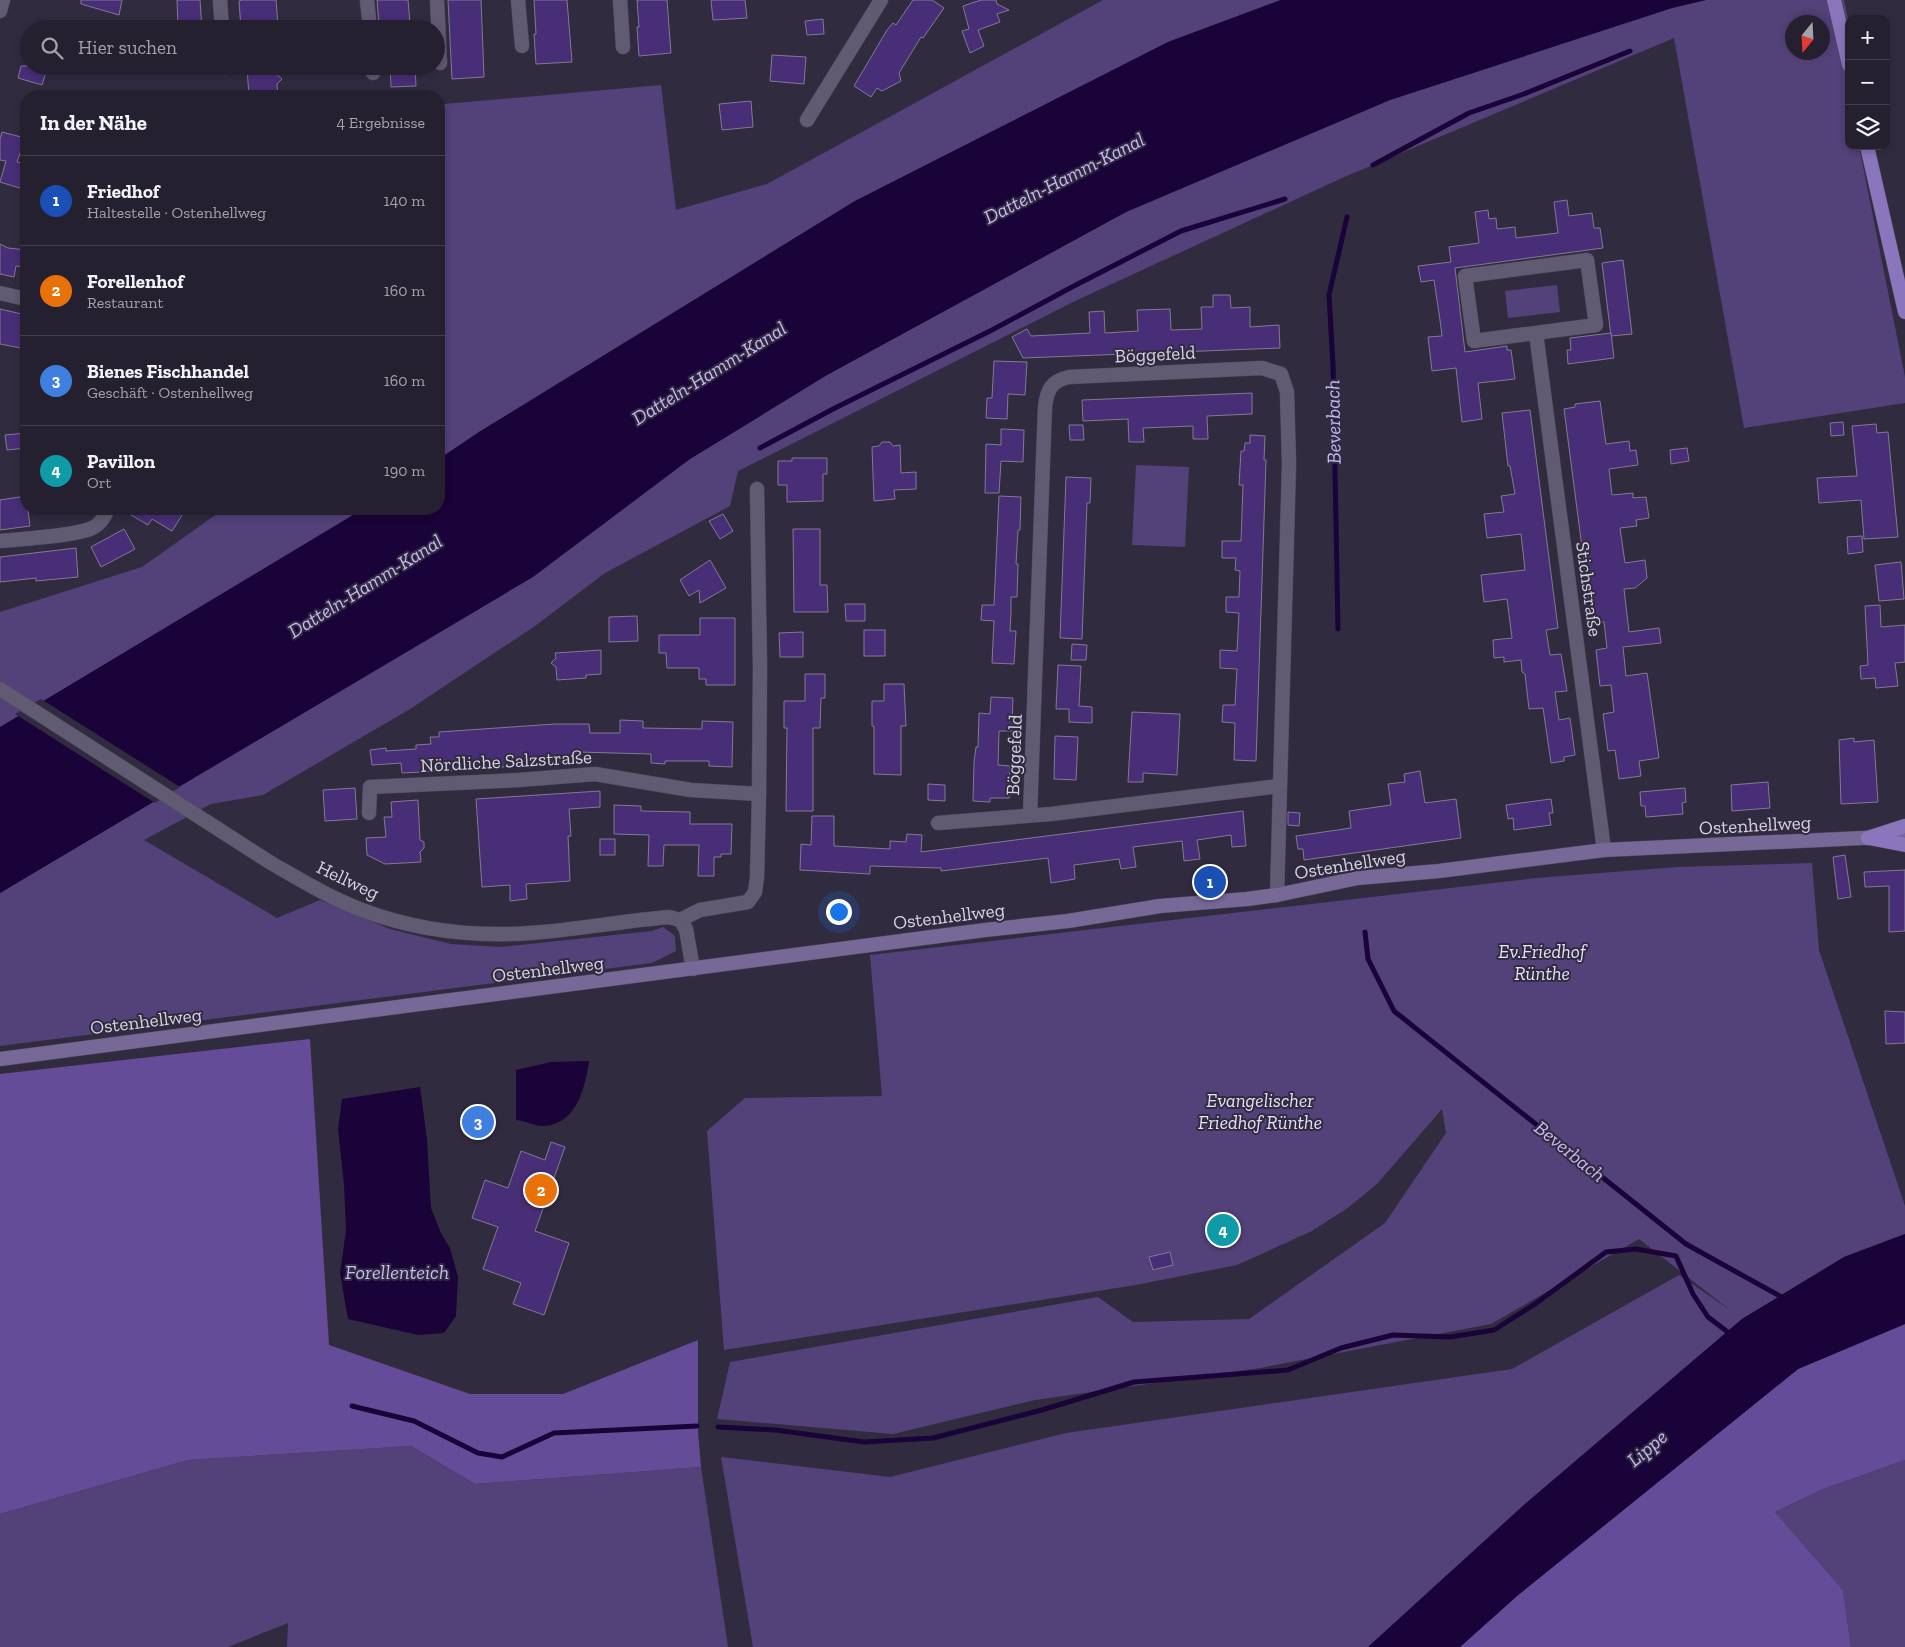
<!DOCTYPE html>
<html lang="de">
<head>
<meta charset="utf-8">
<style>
	:root { --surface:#252030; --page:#2d2838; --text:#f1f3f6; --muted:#a3a3ab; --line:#423e4c; --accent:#bca0f2 }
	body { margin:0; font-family:"Zilla Slab",serif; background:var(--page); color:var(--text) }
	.controls { position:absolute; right:15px; top:15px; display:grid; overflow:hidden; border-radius:10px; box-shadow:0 2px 8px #0003 }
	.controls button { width:45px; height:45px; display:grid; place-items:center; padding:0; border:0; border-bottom:1px solid var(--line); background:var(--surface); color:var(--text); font:25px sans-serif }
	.compass { position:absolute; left:1785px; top:15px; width:45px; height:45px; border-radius:50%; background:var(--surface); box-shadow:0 2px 8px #0003; rotate:198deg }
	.you { position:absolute; left:838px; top:911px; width:18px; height:18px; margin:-12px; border:4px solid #fff; border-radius:50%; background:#1a73e8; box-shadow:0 0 0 8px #1a73e833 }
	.badge { display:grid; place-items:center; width:32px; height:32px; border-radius:50%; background:var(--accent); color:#fff; font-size:16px; font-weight:700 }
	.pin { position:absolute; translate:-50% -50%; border:2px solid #fff; box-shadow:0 1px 5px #0006 }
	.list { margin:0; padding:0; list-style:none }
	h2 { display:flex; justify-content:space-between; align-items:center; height:65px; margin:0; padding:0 20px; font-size:21px }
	h2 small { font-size:16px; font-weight:400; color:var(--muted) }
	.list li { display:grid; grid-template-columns:32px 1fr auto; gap:15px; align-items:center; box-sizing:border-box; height:90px; padding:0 20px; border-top:1px solid var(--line) }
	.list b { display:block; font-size:19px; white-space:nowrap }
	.list p { margin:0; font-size:16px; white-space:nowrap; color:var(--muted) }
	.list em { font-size:16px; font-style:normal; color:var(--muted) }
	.icon { flex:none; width:28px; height:28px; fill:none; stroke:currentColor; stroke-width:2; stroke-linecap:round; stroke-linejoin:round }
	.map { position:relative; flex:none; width:1905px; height:1647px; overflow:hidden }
	.search { position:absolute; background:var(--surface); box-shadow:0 2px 8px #0003; left:20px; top:20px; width:425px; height:55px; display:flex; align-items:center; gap:12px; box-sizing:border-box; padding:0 18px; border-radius:28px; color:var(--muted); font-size:19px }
	.panel { position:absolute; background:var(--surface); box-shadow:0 2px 8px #0003; left:20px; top:90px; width:425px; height:425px; border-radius:20px }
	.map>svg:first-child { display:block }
	.green { fill:#534179; fill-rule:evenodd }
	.forest { fill:#654c98 }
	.water { fill:#1a0338 }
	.pier { fill:#312b40 }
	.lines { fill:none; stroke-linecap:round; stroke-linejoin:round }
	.stream { stroke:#1a0338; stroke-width:5 }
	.building { fill:#482e77; stroke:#807a93 }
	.minor-casing { stroke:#4e495a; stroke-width:15 }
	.secondary-casing { stroke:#4e495a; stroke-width:15 }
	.primary-casing { stroke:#4e495a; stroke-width:15 }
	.minor { stroke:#615a73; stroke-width:14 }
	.secondary { stroke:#766897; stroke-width:14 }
	.primary { stroke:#8b75bc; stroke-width:14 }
	.labels { text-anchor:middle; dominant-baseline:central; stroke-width:4; stroke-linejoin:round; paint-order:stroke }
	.street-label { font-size:19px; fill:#d6d3e1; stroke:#312b40 }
	.park-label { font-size:19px; font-style:italic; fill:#e6e1f7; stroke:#312b40 }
	.water-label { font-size:20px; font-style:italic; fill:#c8b7f6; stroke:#312b40 }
</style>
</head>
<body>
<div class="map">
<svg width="1905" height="1647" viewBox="0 0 1905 1647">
	<rect width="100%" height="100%" fill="#312b40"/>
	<g class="green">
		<path d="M1103,0h178l-113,42 -313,159 -376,231 -40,27v-261l5,-94 217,-19 15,125 91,-26z"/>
		<path d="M1706,0h138l5,24v122h10l46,231v26l-161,25 -70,-390 -332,140 -267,123 -337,170 -8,35 -125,67 -70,53 -125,83 -147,86 -52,9 -67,36 133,78 43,-18 70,29 61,15 50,3 151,-16 11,-4 12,9 1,15 -24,12 -652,83v-153l193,-116 497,-318 137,-84 299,-163 264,-112 282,-92zM1792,22h30v30h-30z"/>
		<path d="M1557,285l3,27 -52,6 -3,-27z"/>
		<path d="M1136,465l53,2 -4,80 -53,-2z"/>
		<path d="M224,509h139l-363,219v-116l142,-45z"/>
		<path d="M1812,863l7,87 86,256v28l-61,23 -102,62 -217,185 -157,143h-615l-32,-190 169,20 176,-44 446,-64 167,-94 51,35 -91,-71 -148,85 -231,44 -225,32 -142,34 -176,-15 13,-57 368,-65 35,25 116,-3 136,-96 61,-90 -4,-24 -65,75 -28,23 -37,24 -75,34 -101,20 -412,65 -17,-219 38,-33 137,-2 -12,-141 666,-77 141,-11z"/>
		<path d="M411,1446l64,38 226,-17 27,180h-441l1,-24 -60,24h-228v-133l188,-54z"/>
		<path d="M1905,1460v187h-54l-8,-57 -68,-78 48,-23z"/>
	</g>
	<g class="forest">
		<path d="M310,1039l19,306 141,49h93l135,-54v92l3,35 -226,17 -64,-38 -223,14 -188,54v-440z"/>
		<path d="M1905,1324v136l-82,29 -48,23 68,78 8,57h-391l57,-51 281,-227z"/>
	</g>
	<g class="water">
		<path d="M1281,0h425l-34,8 -282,92 -264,112 -299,163 -137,84 -157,118 -533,316v-166l363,-218h76v-50l40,-27 376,-231 313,-159z"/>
		<path d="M589,1061c-4,26 -12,64 -46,65 -8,0 -18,-5 -27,-6v-50l35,-8z"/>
		<path d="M420,1087l7,52 4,69 10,25 9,15 8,29 -2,39 -12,17 -26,2 -70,-16 -8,-46 6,-42 -2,-46 -6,-56 4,-30z"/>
		<path d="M1905,1234v90l-107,45 -281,227 -57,51h-92l157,-143 217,-185 102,-62z"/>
	</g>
	<path class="pier" d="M41,699l139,88 -25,16 -140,-89z"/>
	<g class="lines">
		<g class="stream">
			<path d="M1373,165l96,-52 55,-19 106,-43"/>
			<path d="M760,448l75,-40 157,-78 80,-43 109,-56 104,-32"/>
			<path d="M1338,629l-5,-264 -4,-70 18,-78"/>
			<path d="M1365,932l3,27 26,52 292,233 99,55"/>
			<path d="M352,1406l62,15 64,32 24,4 52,-24 143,-7"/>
			<path d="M718,1427l57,3 89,12 69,-4 109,-28 92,-28 154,-12 53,-22 52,-13 57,2 44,-7 41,-26 71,-52 30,-3 40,7 17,38 15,23 25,19"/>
		</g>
	</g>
	<g class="building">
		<path d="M81,0h41l-3,15 -38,-11z"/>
		<path d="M177,0h23l2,29h-24z"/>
		<path d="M242,0h34l2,25h-3v4h-34l-2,-28z"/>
		<path d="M377,0h31l2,23 -31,1z"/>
		<path d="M448,0h33l3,77 -32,2z"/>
		<path d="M534,0h33l5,62 -36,2 -2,-30h2z"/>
		<path d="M637,0h30l4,53 -32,3 -2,-29h2z"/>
		<path d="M711,0h34l2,18 -34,2z"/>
		<path d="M913,0h19l12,8 -21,30 -2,-1 -22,36 2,8 -19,10 -5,-3 -6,9 -17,-11 33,-56 6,-7 3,2z"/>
		<path d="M981,0h15l1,4 12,6 -12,4 3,8 -22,8 6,16 -14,7 -8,-22 7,-2 -6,-23z"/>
		<path d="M823,19l1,15 -17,1 -2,-14z"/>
		<path d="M772,55l34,2 -2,27 -34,-3z"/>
		<path d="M21,66h27l-6,19 -24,-7z"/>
		<path d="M273,66l1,6 8,7 -5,5 1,12h-29l-2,-28z"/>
		<path d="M390,66h25l1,20 -25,1z"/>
		<path d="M751,101l2,26 -31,3 -3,-26z"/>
		<path d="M2,132l23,6 -8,24 9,2v26l-26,-8 6,-21 -6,-1v-21z"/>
		<path d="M1567,200l2,16 23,-3 2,15h6l3,20 -148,20 10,84 42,-6v4h4l4,29 -37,4 4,36 -20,3 -6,-54 -24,3 -4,-34 14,-1 -2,-16 -6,-40 -13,2 -3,-16 33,-4 -2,-15 30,-4 -4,-31 13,-2 1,9 7,-1 1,11 18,-2 1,11 42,-5 -4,-31z"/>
		<path d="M0,244l8,4 18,2v17l-10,-1 -2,11 -14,-3z"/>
		<path d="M1623,260l9,74 -21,2 -9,-73z"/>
		<path d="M1213,295h17l1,13 19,-1v20l29,-2 1,23 -257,10 -11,-21 15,-8 4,7 59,-3 -1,-21 15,-1 1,22 33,-2 -1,-21 33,-1 1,21 31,-1 -1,-22h12z"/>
		<path d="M0,309l26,6v34l-26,-5z"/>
		<path d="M1611,333l3,25 -46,6 -1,-14h4l-1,-12z"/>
		<path d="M994,361l33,1 -2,33 -17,-1 -1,25 -21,-1 1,-20h5z"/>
		<path d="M1252,393v21l-45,2 1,23h-15v-13l-50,2 1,14h-15l-1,-23 -45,2 -1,-21z"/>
		<path d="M1600,401l6,43 23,-3 1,10 6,-1 2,15 -29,4 3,26 21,-2v5l13,-1 3,21 -13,2 1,6 -17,2 5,35 20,-3 2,18 -12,10 -11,1 5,43 30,-4 2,15 -38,4 3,29 21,-3 12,85 -20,3 2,15 -22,3 -4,-29 -7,1 -5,-37 11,-2 -3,-27 -11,1 -4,-36 11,-2 -3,-26 -12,2 -28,-215 11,-2v-3z"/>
		<path d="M1530,410l28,218 -12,2 4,25 11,-1 6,37 -12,1 4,28 11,-2 5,37 -11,2v4l-13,2 -8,-55 -14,1 -4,-35 -3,-2 -1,-12 -17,2v-5l-10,1 -1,-18 19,-2 -5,-39 -23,3 -3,-27 44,-5 -4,-36 -34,4 -3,-24 20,-2 -3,-16 14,-2 -5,-28h-2l-6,-53z"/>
		<path d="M1843,422l1,13 -13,1 -1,-13z"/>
		<path d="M1876,424l1,9 11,-1 10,105 -34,2 -3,-39 -42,3 -2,-25 40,-2 -5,-50z"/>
		<path d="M1069,425h14l1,15h-14z"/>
		<path d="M1001,429l23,1 -1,32 -22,-1 -2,32h-14l1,-49 15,1z"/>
		<path d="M26,433v15l-19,2 -2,-15z"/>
		<path d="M1250,435l15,1 -1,24h2l-10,301 -22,-1 1,-37 -13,-1 1,-17h12l2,-36 -17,-1v-18l17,1 2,-38 -13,-1v-15h13l1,-26 -5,-1 1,-12h-14v-17h19l2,-56h-4l2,-34h3l1,-8h5z"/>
		<path d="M882,442h8l3,4 7,-1 1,28 15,-1v17l-22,1 1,9 -21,2 -2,-54 7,-1z"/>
		<path d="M1687,448l2,13 -18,3 -1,-14z"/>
		<path d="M792,458h35v16h-4v27l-36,1v-17h-9v-24h14z"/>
		<path d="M1066,477l25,1 -1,25h-3l-5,136 -22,-1z"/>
		<path d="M26,496l4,30 -30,4v-30z"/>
		<path d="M999,496l22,1 -1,33h-2l-2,34h2l-1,33h-6v17l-1,17h6l-2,33 -22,-1 2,-42 -13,-1 1,-15h12z"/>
		<path d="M121,509h65l-14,22 -20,-12 -4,6z"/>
		<path d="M723,514l10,17 -13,8 -11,-18z"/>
		<path d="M124,529l11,20 -34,18 -10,-20z"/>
		<path d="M793,529h27v56h7l1,27h-34z"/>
		<path d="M1862,536l1,16 -15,2 -1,-17z"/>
		<path d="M76,548l2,29 -42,4v-3l-36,4v-25z"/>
		<path d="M710,560l16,28 -26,15 -1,-13 -10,6 -9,-16z"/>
		<path d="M1901,562l3,37 -25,2 -4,-36z"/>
		<path d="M845,604h20v17h-19z"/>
		<path d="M1880,605l1,22 24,-2v37l-10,1 3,23 -22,2 -1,-10 -14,1 -1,-13 8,-1 -3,-59z"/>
		<path d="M637,616l1,25 -29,1v-25z"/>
		<path d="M700,618h35v67h-29v-6h-7v-11h-32l-1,-15h-7v-18h41z"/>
		<rect x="864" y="630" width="21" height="26"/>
		<path d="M803,632v25h-23l-1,-24z"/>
		<path d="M1072,644l15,1 -1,15h-15z"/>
		<path d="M601,650v24l-15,1v3l-29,2 -1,-13 -5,-4 5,-5 -1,-5z"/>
		<path d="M1058,665l23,1 -2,40 13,1v16l-23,-1v-13h-13z"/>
		<path d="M805,674h20v24h-4l-1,30h-7v83h-27l1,-83h-3v-27h21z"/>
		<path d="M884,684h20l2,42h-5v49l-27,-1v-48h-2v-25h12z"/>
		<path d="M991,697l22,1 -1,33h-13l-1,34 12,1 -1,32h-19v4l-17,-1 1,-39 2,-15h2l1,-34 11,1z"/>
		<path d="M1132,712l48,2 -3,61 -34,-2v9h-15z"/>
		<path d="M620,720l23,1v7l59,1v-8l31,1 -1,45 -23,-1v-5h-44v3l-14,-1v-9l-74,-2 1,10 -137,9 -39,2 -1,-10 -29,2 -2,-15 16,-2v3l30,-2v-4l15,-1 -1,-7h9v-5l116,-8h34l1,9h30z"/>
		<path d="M1055,736l23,1 -2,43 -22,-1z"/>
		<path d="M1854,738v4l20,-2 4,62 -37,2 -2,-64z"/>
		<path d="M1420,771l5,32 31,-4 5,39 -157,22 -1,-11h-5l-2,-13 55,-8 -2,-17 42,-6 -3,-21 17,-2 -1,-8z"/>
		<path d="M1768,782l2,26 -38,3 -1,-26z"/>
		<path d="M928,784l17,1v16l-17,-1z"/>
		<path d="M355,788l2,31 -32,2 -2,-31z"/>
		<path d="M1685,788l1,14 -4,1 1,11 -37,3 -1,-11h-4l-1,-14z"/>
		<path d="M600,791v16l-31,2 2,27h-3l2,45 -44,3 1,15 -17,2v-16l-28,2 -6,-88z"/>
		<path d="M1551,799l2,14h-4l2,12 -37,5 -1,-12 -5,1 -2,-14z"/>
		<path d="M418,800l2,40 4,2v6l-4,4 1,10 -36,2 -18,-9 -1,-17 20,-1 -2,-20h8l-1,-15z"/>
		<path d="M614,805l27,1v5l49,1v12h42l-1,30h-10v3h-7v19h-16l1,-31h-35l-1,21h-15l1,-31 -35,-1z"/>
		<path d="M1243,811l3,35 -14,1 -1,-12 -34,5 3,19 -16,2 -2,-20 -49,6 3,20 -15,2 -2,-10 -45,6 1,14 -24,4 -3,-25 -107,13v-3l-71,-2v8l-70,-4 1,-26 10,1 1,-29h22v30l56,3v-8l16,1 1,-8 15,1 -1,17z"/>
		<path d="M1288,812l12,1 -1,13 -11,-1z"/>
		<rect x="600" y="839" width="15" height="16"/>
		<path d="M1845,855l6,42 -13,2 -5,-42z"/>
		<path d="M1905,870v61l-16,1v-46l-24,1 -1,-15z"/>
		<path d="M1885,1011l20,1v31l-19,1z"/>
		<path d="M469,1109h16l1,6h5v19h-27l-1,-19h6z"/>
		<path d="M551,1142l14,5 -30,84 34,12 -25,72 -31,-11 8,-21 -38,-14 15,-42 -26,-9 13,-38 23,8 13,-37 24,9z"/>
		<circle cx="1223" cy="1230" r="15"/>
		<path d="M1170,1252l3,13 -20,5 -4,-13z"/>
	</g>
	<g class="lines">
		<defs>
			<g id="minor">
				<path d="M220,0l2,29"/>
				<path d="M367,0l3,29"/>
				<path d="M437,0l3,63"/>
				<path d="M518,0l4,46"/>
				<path d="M620,0l3,47"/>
				<path d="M0,11l3,-11"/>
				<path d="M225,66v2"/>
				<path d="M373,66v7"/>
				<path d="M807,120l74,-120"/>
				<path d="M1587,260l9,65 -122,16 -9,-65z"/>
				<path d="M0,293l26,6"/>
				<path d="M1536,333l68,517"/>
				<path d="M0,541c19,-2 80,-5 94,-14 7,-4 11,-11 14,-18"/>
				<path d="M0,689l271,174c30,17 59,35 91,47 53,20 111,27 168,23 46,-3 92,-12 139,-16l11,3 6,9 7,40"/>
				<path d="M369,813l1,-26 149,-7 76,-6 96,16 68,4"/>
				<path d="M1030,815l15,-408c2,-17 6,-26 24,-30l193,-9 19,6 6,18 2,72 -12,431"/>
				<path d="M938,823l113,-9 228,-28"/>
				<path d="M680,920l20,-10 48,-8 7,-10 2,-15 2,-83 1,-127 -3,-178"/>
			</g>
			<path id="secondary" d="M0,1059l985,-129 83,-9 92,-15 87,-7 30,-4 81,-17 81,-7 165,-21 301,-14"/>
			<g id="primary">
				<path d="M1834,0l15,65"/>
				<path d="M1867,146l38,166"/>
				<path d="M1868,838l37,-12"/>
				<path d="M1869,838l36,7"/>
			</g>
		</defs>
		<use href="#minor" class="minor-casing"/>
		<use href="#secondary" class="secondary-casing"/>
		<use href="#primary" class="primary-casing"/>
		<use href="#minor" class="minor"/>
		<use href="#secondary" class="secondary"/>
		<use href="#primary" class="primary"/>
	</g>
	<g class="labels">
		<g class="street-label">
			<text transform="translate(1155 354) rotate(-3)">Böggefeld</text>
			<text transform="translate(1589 589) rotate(82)">Stichstraße</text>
			<text transform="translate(1014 755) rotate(-88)">Böggefeld</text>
			<text transform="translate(506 761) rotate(-3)">Nördliche Salzstraße</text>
			<text transform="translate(1755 825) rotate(-3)">Ostenhellweg</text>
			<text transform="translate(1350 864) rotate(-9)">Ostenhellweg</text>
			<text transform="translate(348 880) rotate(25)">Hellweg</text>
			<text transform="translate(949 916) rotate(-7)">Ostenhellweg</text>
			<text transform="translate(548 969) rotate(-7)">Ostenhellweg</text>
			<text transform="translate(146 1021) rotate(-7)">Ostenhellweg</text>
		</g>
		<g class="park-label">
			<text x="1542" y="951">Ev.Friedhof<tspan x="1542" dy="22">Rünthe</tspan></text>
			<text x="1260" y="1100">Evangelischer<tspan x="1260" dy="22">Friedhof Rünthe</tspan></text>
		</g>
		<g class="water-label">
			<text transform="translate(1064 178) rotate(-27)">Datteln-Hamm-Kanal</text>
			<text transform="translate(709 373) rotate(-32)">Datteln-Hamm-Kanal</text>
			<text transform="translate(1333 422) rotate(-91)">Beverbach</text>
			<text transform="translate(365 586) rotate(-32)">Datteln-Hamm-Kanal</text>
			<text transform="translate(1570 1151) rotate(39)">Beverbach</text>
			<text x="397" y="1272">Forellenteich</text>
			<text transform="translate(1647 1448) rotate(-40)">Lippe</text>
		</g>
	</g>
</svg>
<div class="controls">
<button>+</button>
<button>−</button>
<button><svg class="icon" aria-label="layers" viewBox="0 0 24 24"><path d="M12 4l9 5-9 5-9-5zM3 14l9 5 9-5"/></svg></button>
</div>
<svg class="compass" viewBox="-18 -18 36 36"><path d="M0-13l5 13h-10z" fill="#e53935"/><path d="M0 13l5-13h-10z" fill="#a3a3ab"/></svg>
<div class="you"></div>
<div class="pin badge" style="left:1210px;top:882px;background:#1a4fb4">1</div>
<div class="pin badge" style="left:541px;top:1190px;background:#e8710a">2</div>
<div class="pin badge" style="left:478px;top:1122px;background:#3f7fe0">3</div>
<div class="pin badge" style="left:1223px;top:1230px;background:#0f9aa8">4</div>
<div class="search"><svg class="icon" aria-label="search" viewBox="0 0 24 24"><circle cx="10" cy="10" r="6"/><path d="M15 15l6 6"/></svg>Hier suchen</div>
<section class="panel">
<h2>In der Nähe<small>4 Ergebnisse</small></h2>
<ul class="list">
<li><span class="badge" style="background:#1a4fb4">1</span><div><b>Friedhof</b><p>Haltestelle · Ostenhellweg</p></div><em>140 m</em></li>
<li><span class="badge" style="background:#e8710a">2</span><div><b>Forellenhof</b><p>Restaurant</p></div><em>160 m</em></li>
<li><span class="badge" style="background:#3f7fe0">3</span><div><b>Bienes Fischhandel</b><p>Geschäft · Ostenhellweg</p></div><em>160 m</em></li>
<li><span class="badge" style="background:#0f9aa8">4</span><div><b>Pavillon</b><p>Ort</p></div><em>190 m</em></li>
</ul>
</section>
</div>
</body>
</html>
